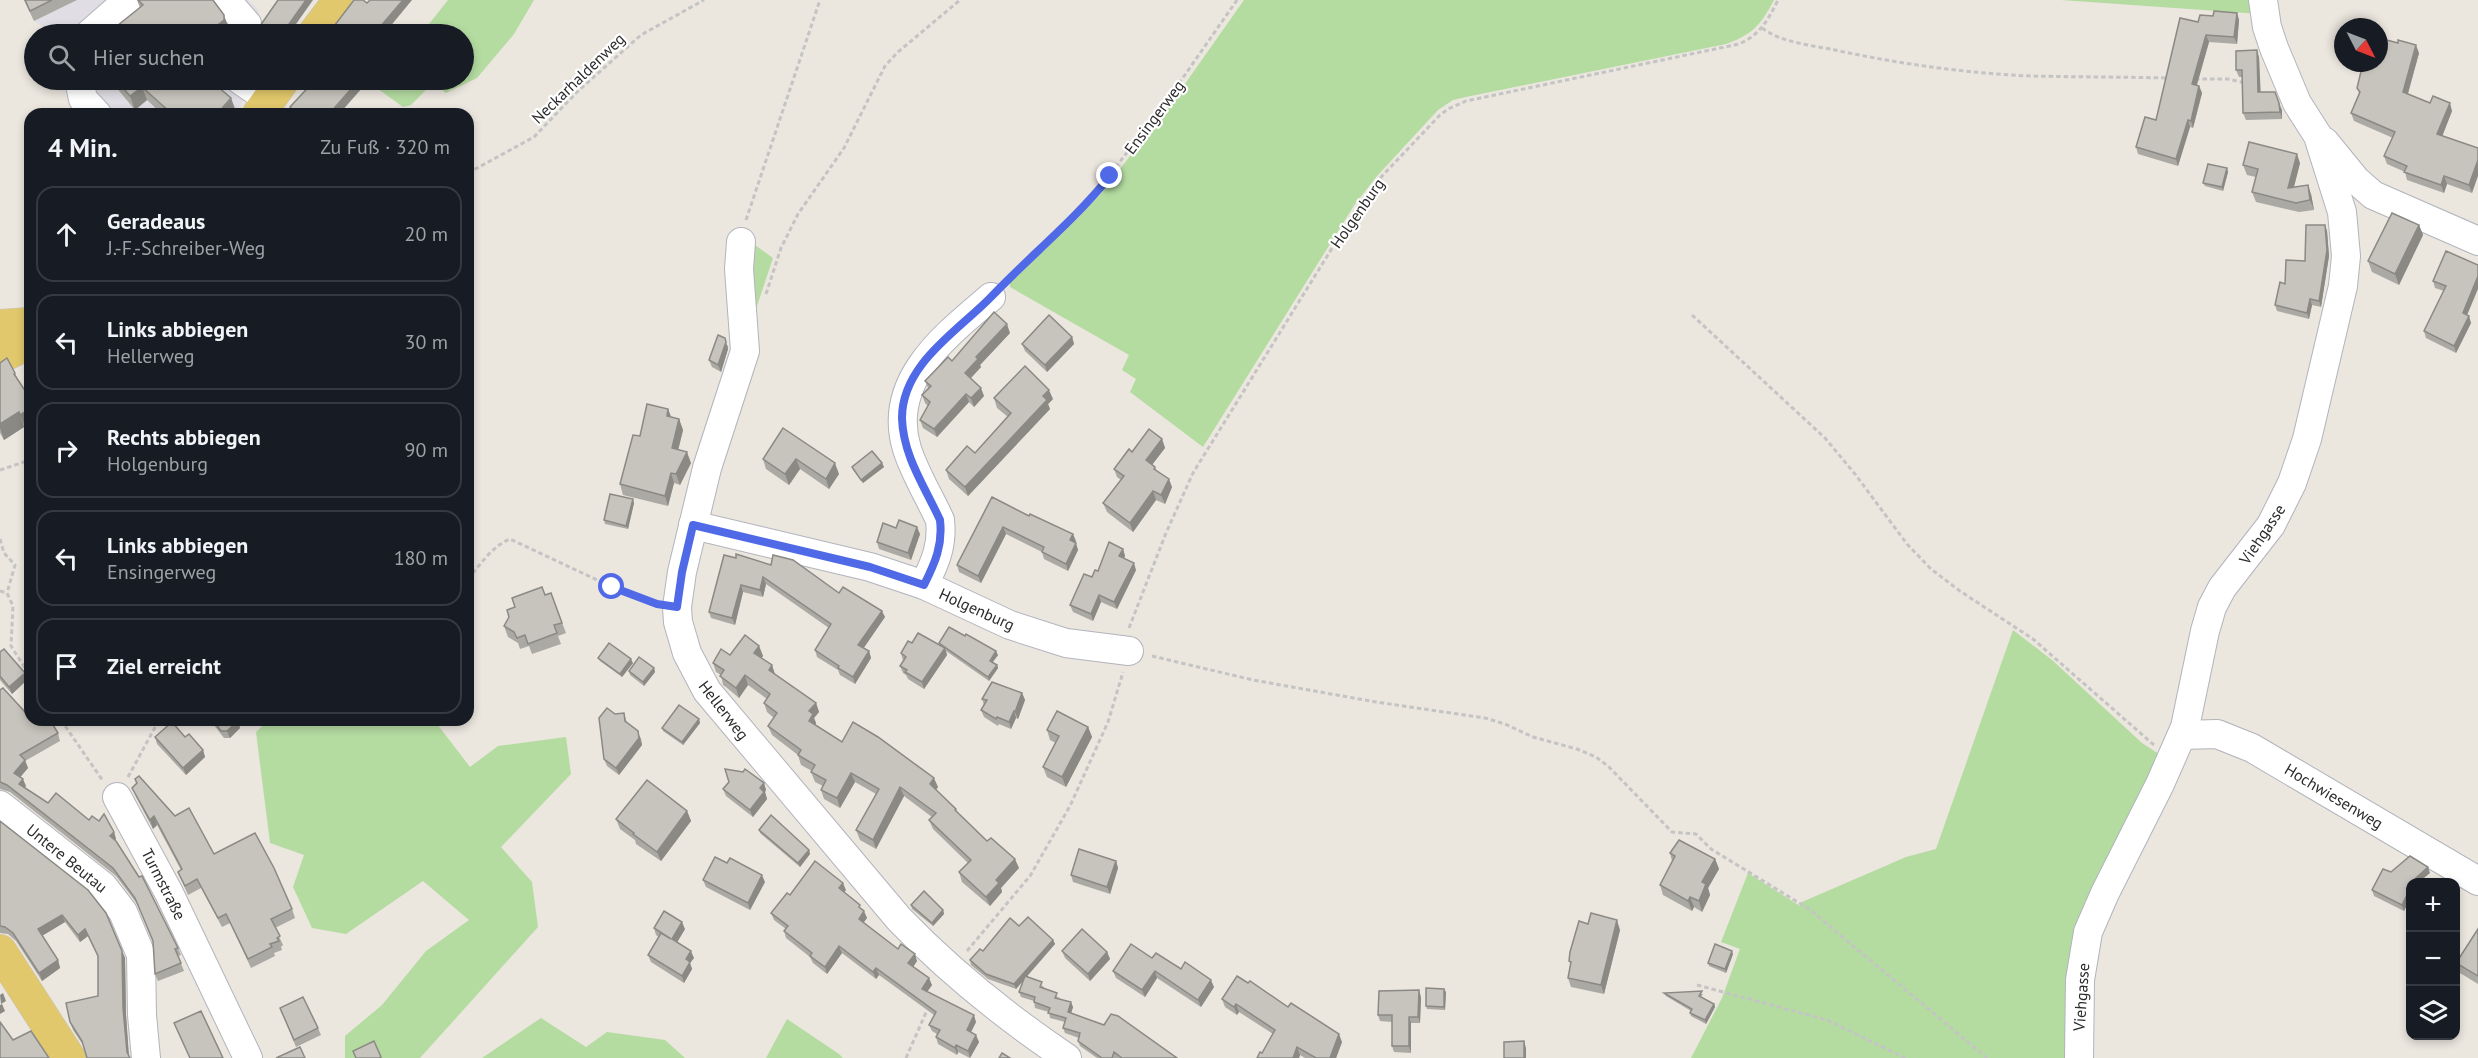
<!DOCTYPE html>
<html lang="de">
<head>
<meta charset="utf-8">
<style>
	:root { --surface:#171b24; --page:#242831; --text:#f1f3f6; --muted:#9ea1a6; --line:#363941 }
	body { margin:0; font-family:"PT Sans",sans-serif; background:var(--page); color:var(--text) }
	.controls { position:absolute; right:18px; bottom:18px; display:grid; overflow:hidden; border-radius:12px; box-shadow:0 3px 9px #0003 }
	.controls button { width:54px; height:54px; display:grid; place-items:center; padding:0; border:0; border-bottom:2px solid var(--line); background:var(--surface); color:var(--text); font:30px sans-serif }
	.compass { position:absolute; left:2334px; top:18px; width:54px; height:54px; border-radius:50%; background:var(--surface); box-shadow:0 3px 9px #0003; rotate:132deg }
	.stop { position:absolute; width:18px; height:18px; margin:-14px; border:4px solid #506ae7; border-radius:50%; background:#fff }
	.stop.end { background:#506ae7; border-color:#fff; box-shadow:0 2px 6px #0008 }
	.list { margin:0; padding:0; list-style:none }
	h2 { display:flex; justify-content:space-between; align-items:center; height:78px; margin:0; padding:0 24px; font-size:26px }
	h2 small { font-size:20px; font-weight:400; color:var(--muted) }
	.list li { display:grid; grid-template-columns:39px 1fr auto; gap:18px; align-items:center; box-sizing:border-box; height:96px; margin:0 12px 12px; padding:0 12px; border:2px solid var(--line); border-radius:18px }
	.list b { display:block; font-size:22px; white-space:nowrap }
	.list p { margin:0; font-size:20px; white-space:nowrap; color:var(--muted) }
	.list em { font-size:20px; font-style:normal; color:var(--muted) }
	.icon { flex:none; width:33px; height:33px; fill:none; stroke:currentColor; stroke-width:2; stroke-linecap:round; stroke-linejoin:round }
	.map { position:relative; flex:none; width:2478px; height:1058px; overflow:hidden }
	.search { position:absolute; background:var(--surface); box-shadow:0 3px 9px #0003; left:24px; top:24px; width:450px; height:66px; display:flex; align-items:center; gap:15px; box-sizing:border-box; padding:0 21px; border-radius:33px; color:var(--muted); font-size:22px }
	.panel { position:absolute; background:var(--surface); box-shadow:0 3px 9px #0003; left:24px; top:108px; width:450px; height:618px; border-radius:18px }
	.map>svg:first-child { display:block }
	.industrial { fill:#e0dee4 }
	.green { fill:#b4dca1 }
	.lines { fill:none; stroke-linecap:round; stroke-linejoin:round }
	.minor-casing { stroke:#b2b4bd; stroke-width:30 }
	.major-casing { stroke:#c4c4c4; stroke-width:34 }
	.path { stroke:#c4c4c4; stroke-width:3; stroke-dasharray:4.5 3; stroke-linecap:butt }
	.minor { stroke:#fff; stroke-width:28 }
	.major { stroke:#e2c86c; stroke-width:33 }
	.wall { fill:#aba9a3 }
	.shaded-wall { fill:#8b8984 }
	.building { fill:#c7c4bd; stroke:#8b8984; stroke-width:1.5 }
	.route { stroke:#506ae7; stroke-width:8 }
	.labels { text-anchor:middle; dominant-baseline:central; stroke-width:4.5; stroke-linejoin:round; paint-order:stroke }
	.street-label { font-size:16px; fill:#2b2b2b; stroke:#fff }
</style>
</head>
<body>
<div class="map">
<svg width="2478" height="1058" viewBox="0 0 2478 1058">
	<rect width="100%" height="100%" fill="#ebe6de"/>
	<g class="industrial">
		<path d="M24,0h224l9,8 3,11 -6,15h-199l-21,-13z"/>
		<path d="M66,80h192l-24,34h-160z"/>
	</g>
	<g class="green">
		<path d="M448,0h86l-20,34 -37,44 -31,15 -13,-10 -22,22 -8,2 -25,-18 8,-9h78v-46h-43z"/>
		<path d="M1244,0h530c-13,25 -22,35 -48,44l-260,53 -13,3 -15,10 -61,66 -22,28 -152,243 -73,-55 6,-13 -14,-9 7,-15 -119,-68v-4l89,-87 76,-98z"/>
		<path d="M2061,0h197l2,14z"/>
		<path d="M748,240l25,18 -20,60z"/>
		<path d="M2013,630l39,30 90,83 17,11 -62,146 -23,158h-383l31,-60 18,-49 -19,-7 27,-69 52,33 2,-4 104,-45 30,-8z"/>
		<path d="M268,720h166l36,47 28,-21 68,-9 5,37 -70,73 31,35 6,45 -118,131h-75v-22l37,-31 44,-54 43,-31 -46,-39 -77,53 -34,-6 -19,-41 11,-32 -34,-12 -14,-111z"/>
		<path d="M541,1018l45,29 21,-15 58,8 20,18h-203z"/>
		<path d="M787,1019l52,35 4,4h-77z"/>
	</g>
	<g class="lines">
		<defs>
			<g id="minor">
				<path d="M226,0l21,24 -2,10"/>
				<path d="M89,34l39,-34"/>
				<path d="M79,80l4,19 14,15"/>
				<path d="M240,80l29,20"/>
				<path d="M2325,142l31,38 17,15 105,46"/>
				<path d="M741,242l-2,27 6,82 -38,117 -25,104 -5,35 1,15 9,31 20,38 192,228c51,53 107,98 168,139"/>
				<path d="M693,525l177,42 54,18 86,40 56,18 63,8"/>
				<path d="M924,585c11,-22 19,-40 16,-65 -11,-24 -25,-46 -33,-71 -21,-68 38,-113 84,-152"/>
				<path d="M2182,735l35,-1 35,14 226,133"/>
				<path d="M117,797l52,96 79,165"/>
				<path d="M0,805l103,81 20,26 18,43 1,60 4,43"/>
				<path d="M2079,1058l1,-78 8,-48 17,-39 55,-109 25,-57 20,-96 7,-24 10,-19 49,-63 21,-42 15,-44 36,-153 3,-30 -4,-44 -24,-76 -21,-33 -23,-55 -7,-21 -4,-27"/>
			</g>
			<g id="major">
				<path d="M314,34l26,-34"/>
				<path d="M259,114l24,-34"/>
				<path d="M0,326l30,-2"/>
				<path d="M0,357l30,-15"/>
				<path d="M0,951l69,107"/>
			</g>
		</defs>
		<use href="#minor" class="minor-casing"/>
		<use href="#major" class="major-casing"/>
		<g class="path">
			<path d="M1762,28c20,15 49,17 73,22 65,14 130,23 195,26 46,1 92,1 138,2"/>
			<path d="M2195,79h33l17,4"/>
			<path d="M468,173l66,-36 42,-44 65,-58 63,-35"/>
			<path d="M746,220l74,-220"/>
			<path d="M1006,280l69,-64 25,-28 73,-96 64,-92"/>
			<path d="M766,294l15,-46 17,-34 46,-66 41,-82 13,-14 62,-52"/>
			<path d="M1692,315l133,123 30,36 52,70 24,25 29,22 73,48 121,106"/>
			<path d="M0,470l30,-10"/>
			<path d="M0,539l4,14 11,12 -8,28"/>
			<path d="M468,579c12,-14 24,-33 42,-40l102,48 43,17"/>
			<path d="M0,591l7,2 6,13 -2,40 19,30"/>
			<path d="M1129,628l37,-95 27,-60 167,-270 23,-28 57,-60 8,-6 18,-8 273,-57c21,-9 29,-24 39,-44"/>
			<path d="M1152,656l101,24 123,22 109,16 20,6 28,13 44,12 19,8 13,10 63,65 24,2 15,15 98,60 178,149"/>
			<path d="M61,720l42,61"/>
			<path d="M128,777l31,-57"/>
			<path d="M967,951l63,-75 40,-70 38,-84 15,-50"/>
			<path d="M1697,985l130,35 78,38"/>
			<path d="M906,1058l22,-50"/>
		</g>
		<use href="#minor" class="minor"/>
		<use href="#major" class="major"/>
	</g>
	<g class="wall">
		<path d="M24,0h53l-43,21z"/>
		<path d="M137,0h76l16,29v4l-1,1h-121l33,-26z"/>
		<path d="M2237,13l2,7 -2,24 -28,-2 -12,43 2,1 3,7 -9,35 -3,-1 -12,39 -40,-12 -2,-7 20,-27 57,-104z"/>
		<path d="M2343,30v21l-3,-8z"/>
		<path d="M2419,53l-11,41 44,17 -10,25 36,12 -6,45 -25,-9 -3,9 -37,-13 -2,-8 -18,-8 -3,-8 9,-18 -39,-17 -3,-8 8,-20 -2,-5 5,-21 -10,-4h27z"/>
		<path d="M2259,57l1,35 22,18v9l-36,1 -3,-7 -1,-36h-3l-3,-7z"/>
		<path d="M110,80h100l21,18 5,14 -2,2h-72l-15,-14 -12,10z"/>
		<path d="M308,80h50l4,8 -23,26h-47l-2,-7 22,-24z"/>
		<path d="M2300,163l-6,24 17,7 3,16 -15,2 -43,-10 -4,-10 4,-15 -9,-2 -4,-10z"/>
		<path d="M2227,168l1,4 -5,19 -18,-5 -2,-3z"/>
		<path d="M2325,225l2,6 2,25 -8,51 -9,-2 -3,14 -32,-8 -2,-6 10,-21 20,-23z"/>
		<path d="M2419,225l4,10 -24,50 -27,-13 -4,-11z"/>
		<path d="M2446,251l21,64 4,8 -15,30 -30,-15 -2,-7 20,-40 -9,-3 -2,-7z"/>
		<path d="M1010,333l-30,32 1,2 -10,11 13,18 -10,11 -5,-5 -32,35 -14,-9 -3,-8 8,-14 -3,-3 -3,-8 6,-7 -3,-7 27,-20z"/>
		<path d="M1072,337l2,7 -27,28 -22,-21 -3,-7z"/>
		<path d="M728,345v4l-7,23 -9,-5 -3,-7z"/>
		<path d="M0,363l15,10 3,7 8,49 -2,-2 -20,13 -4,-7z"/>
		<path d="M994,398l59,1 -5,5 2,5 -82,87 -19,-17 -3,-9 29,-17 33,-36 -11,-9z"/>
		<path d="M668,409l3,9 8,1 4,11 -5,20 13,13 -11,22 -6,-2 -6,23 -45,-11 -3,-11 20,-48z"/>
		<path d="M783,428l56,46 -10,15 -29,-20 -11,16 -23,-16 -3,-10z"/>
		<path d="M1162,439l3,9 -13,16 3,3 2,4 15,16 -7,17 -9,-4 -23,32 -26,-20 -4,-9 18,-23 -4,-3 -3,-8 18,-17z"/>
		<path d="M882,463l2,4 -21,16 -10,-13 -1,-3z"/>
		<path d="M992,497l84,44 -1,1 3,8 -10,21 -24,-12 -2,-7 -36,-18 -25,49 -22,-11 -2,-7z"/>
		<path d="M634,503l-6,26 -23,-5 -1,-4z"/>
		<path d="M896,528l24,6 -9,26 -32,-11 -2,-7z"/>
		<path d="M1123,549l2,7 -1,2 12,12 -19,39 -16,-7 -8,19 -20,-9 -3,-7 28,-34z"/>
		<path d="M724,555l115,38 46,24 -22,31 6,3 2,7 -16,26 -15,-9 -2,-5 -21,-13 -2,-7 14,-22 -63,-44 -3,13 -20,-5 -8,33 -24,-7 -2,-6z"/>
		<path d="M551,593l15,40 -8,3 3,8 -29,10 -3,-8 -9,3 -2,-6 -10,-6 -4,-11 41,-31z"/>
		<path d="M912,643l28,2 -1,-2 59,12 -5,7 4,3 1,3 -9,13 -43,-30 1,4 -23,34 -16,-10 -2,-4 -3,-2 -3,-7 3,-5 -2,-8z"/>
		<path d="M759,646l4,10 -2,2 11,7 3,9 41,29 3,9 -5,6 2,5 -1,2 27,17 96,45 -2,3 20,19 2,4 29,28 32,27 -18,20 1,4 -12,14 -28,-24 -3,-10 9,-9 -35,-34 -4,-9 3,-3 -28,-21 -28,53 -16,-9 -4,-10 20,-36 -21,-12 -15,26 -16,-9 -3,-9 2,-4 -8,-4 -4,-10 1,-1 -11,-6 -3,-10 -26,-20 -4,-9 6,-8 -7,-6 -3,-9 3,-4 -19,-14 -9,13 -13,-11 -3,-2 -2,-10 -5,-3 -3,-9 17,-8z"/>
		<path d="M0,652l27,28 -15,14 -12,-14z"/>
		<path d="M598,658l35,5 -11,14 -22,-16z"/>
		<path d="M654,668l1,4 -11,14 -14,-11 -1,-4z"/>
		<path d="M0,690l26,23 32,20 2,8 -35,20 3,7 -8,9 6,9 -2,2 24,15 41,17 25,12 2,7 -1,1 63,108 3,7 -3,1 6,15 -26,10 -3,-7 -1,-32 -16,-37 -22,-29 -106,-84 -10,-3z"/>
		<path d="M1022,693l3,7 -7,19 -2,-1 -5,11 -12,-5 -1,2 -14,-9 -3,-7 3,-5 -2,-6z"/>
		<path d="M624,713l3,10 14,15 1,7 -23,30 -12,-9 -3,-7 11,-45z"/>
		<path d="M699,719l1,4 -17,22 -20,-14 -1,-3z"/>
		<path d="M210,720h27l3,8 -10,10h-6z"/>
		<path d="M1088,727l4,10 -26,50 -19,-10 -4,-10 13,-24 -6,-3 -3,-10z"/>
		<path d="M155,737h30l18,13 2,7 -19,18 -29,-31z"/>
		<path d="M135,779l40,37 39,38 78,55 3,9 -20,10 8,17 -2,2 1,3 -8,3 1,3 -24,12 -21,-45 -8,4 -21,-39 -13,7 -10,-23 3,-2 -24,-45 -4,4 -17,-32 -4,-9 4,-4z"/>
		<path d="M764,783l2,7 -1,2 2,7 -14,18 -27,-21 -3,-7z"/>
		<path d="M687,811l4,10 -30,40 -25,-17 -1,-4 -15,-11 -4,-10z"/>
		<path d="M0,821l122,130 3,7 1,57 3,41 -46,-11 -10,-15 -3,-8 28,-26v-39l-10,-21 -8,6 -15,-20 -23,14 16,24 2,8 -18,13 -26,-40 -8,-7 -8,-1z"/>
		<path d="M759,830l50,20 1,4 -10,13 -40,-34z"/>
		<path d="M1670,853l45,6 4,10 -11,19 2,7 -8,17 -8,-5 -2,4 -29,-16 -3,-10 12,-24z"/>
		<path d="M1116,861l2,7 -8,26 -37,-12 -2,-7z"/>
		<path d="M2391,872l39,1 -20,9 -6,29 -30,-15 -2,-6z"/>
		<path d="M703,880l62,2 -15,28 -44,-23z"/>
		<path d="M846,890l-2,2 18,18 5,8 -4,5 35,26 19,12 -4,6 19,18 -5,7 49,30 -5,10 8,10 -9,16 -12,-6 -1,3 -19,-11 -2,-7 1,-3 -5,-3 -3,-6 5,-10 -55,-40 -3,4 -34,-26 -15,21 -14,-11 -3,-6 -24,-19 -2,-7 2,-2 -12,-9 -3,-7 19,-18z"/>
		<path d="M911,905l32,5 1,4 -11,12 -21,-17z"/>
		<path d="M1588,924l32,6 -16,64 -33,-7 -3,-9 3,-13 -2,-4z"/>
		<path d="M1019,926l34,14 2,4 -28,32 17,11v1l29,19 -2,6 106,45h-80l-17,-12 -2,-5 1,-3 -14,-5 -2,-5 2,-6 -15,-4 -1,-6 -14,-4 -1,-7 -13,-4 -2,-5 4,-11 -7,8 -28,-10 -17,-14 -1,-5z"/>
		<path d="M654,928l31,1 -8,13 17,16 -4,5 2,6 -8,14 -33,-21 -3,-7 11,-18 -3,-2z"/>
		<path d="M2478,929v55l-18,-11 -4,-10z"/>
		<path d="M1062,951l45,1 3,7 -20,22 -25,-23z"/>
		<path d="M1733,954l-7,19 -17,-7 -1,-3z"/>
		<path d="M1152,958l62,29 -13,20 -44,-29 -12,19 -29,-19 -3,-7z"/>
		<path d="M1248,983l40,24 54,35 -6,16h-31l-5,-3 -1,3h-42l5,-5 11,-19 -34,-22 -2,3 -12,-8 -3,-8z"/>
		<path d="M1446,992l-1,18 -18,-1 -1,-3z"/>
		<path d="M1664,993l39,1 -2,3 13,7 1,3 -9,17 -15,-8 -1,-3 1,-2 -25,-15z"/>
		<path d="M1421,997l-1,26h-9v30l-17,-1 -2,-6v-24l-12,-1 -2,-6z"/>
		<path d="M280,1008l38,20 3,7 -25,12z"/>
	</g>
	<g class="shaded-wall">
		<path d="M306,0h7l-24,34h-7z"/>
		<path d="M403,0h9l-28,34h-10z"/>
		<path d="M2237,13l2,7 -2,24 -3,-7z"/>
		<path d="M224,15l5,14v4l-1,1h-22z"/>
		<path d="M2206,35l3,7 -14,49 -3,-7z"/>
		<path d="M2416,45l3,8 -13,47 -3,-8z"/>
		<path d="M2257,50l2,7 2,42 -3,-7z"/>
		<path d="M359,80l3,8 -23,26h-10z"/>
		<path d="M2199,86l3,7 -9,35 -2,-7z"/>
		<path d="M142,87l5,13 -12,10 -5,-14z"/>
		<path d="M231,98l5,14 -2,2h-17z"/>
		<path d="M2279,103l3,7v9l-2,-7z"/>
		<path d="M2450,103l2,8 -12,31 -3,-8z"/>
		<path d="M2188,120l2,7 -12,39 -2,-7z"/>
		<path d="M2297,154l3,9 -9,35 -3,-10z"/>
		<path d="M2478,160v16l-6,17 -3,-8z"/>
		<path d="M2227,168l1,4 -5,19 -1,-4z"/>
		<path d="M2444,176l3,8 -3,9 -3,-8z"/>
		<path d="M2308,185l3,9 3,16 -4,-10z"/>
		<path d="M2325,225l2,6 2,25 -8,51 -2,-6z"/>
		<path d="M2419,225l4,10 -24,50 -4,-11z"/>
		<path d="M2478,276v13l-13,31 -2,-7z"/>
		<path d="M2310,299l2,6 -3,14 -2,-6z"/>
		<path d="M2469,316l2,7 -15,30 -2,-7z"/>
		<path d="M1007,324l3,9 -30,32 1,2 -13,14 -3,-8 11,-16z"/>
		<path d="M1072,337l2,7 -27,28 -2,-7z"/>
		<path d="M725,338l3,11 -7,23 -3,-7z"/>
		<path d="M981,388l3,8 -10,11 -3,-9z"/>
		<path d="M1049,390l4,9 -5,5 2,5 -82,87 -3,-9z"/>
		<path d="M966,394l3,8 -32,35 -3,-8z"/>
		<path d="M30,409v18l-4,2 -6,-14z"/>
		<path d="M668,409l4,10 -5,-3z"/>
		<path d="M19,412l5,15 -20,13 -4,-12v-4z"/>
		<path d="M679,419l4,11 -7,29 -4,-11z"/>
		<path d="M1162,439l3,9 -16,21 -3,-9z"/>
		<path d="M687,452l4,11 -11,22 -4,-11z"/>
		<path d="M796,459l4,10 -11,16 -4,-11z"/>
		<path d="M835,463l4,11 -10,15 -3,-10z"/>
		<path d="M882,463l2,4 -21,16 -2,-3z"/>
		<path d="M671,473l3,10 -6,23 -3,-10z"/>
		<path d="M1169,479l3,8 -7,17 -4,-9z"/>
		<path d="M1153,491l3,9 -23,32 -3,-9z"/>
		<path d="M633,499l1,4 -6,26 -2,-3z"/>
		<path d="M917,527l3,7 -9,26 -3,-7z"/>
		<path d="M1003,527l3,7 -25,49 -3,-7z"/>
		<path d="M1073,534l3,7 -3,6 -3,-7z"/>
		<path d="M1076,543l2,7 -10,21 -2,-7z"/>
		<path d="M1123,549l2,7 -3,7 -3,-7z"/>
		<path d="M1134,563l2,7 -19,39 -3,-7z"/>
		<path d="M763,577l3,7 -3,13 -3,-7z"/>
		<path d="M741,585l2,7 -8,33 -3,-7z"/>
		<path d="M1099,595l2,7 -8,19 -2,-7z"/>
		<path d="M882,611l3,6 -24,35 -3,-7z"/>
		<path d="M759,646l4,10 -5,6 -4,-9z"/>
		<path d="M945,648l2,7 -23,34 -2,-7z"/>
		<path d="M869,651l2,7 -16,26 -2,-7z"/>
		<path d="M996,651l2,4 -7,9 -1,-3z"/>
		<path d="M631,659l2,4 -11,14 -2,-3z"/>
		<path d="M772,665l3,10 -6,-5z"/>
		<path d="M997,665l1,3 -9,13 -1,-4z"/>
		<path d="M654,668l1,4 -11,14 -1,-4z"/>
		<path d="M25,673l2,7 -15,14 -3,-7z"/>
		<path d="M745,675l3,10 -9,13 -3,-10z"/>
		<path d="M1022,693l3,7 -7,19 -3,-7z"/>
		<path d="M816,703l3,9 -5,6 2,5 -4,8 -3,-10v-10z"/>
		<path d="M1014,711l2,7 -5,11 -2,-7z"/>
		<path d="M699,719l1,4 -17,22 -1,-3z"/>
		<path d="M238,721l2,7 -10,10 -3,-7z"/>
		<path d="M1088,727l4,10 -26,50 -4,-10z"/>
		<path d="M638,731l4,14 -23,30 -3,-7z"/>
		<path d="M203,750l2,7 -19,18 -3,-7z"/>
		<path d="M25,760l3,8 -11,13 -3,-8z"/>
		<path d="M851,773l4,9 -15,26 -3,-10z"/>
		<path d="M934,778l4,9 -5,6 -3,-9z"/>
		<path d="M23,779l3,7 -5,5 -2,-7z"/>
		<path d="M764,783l2,7 -1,2 2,7 -14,18 -3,-7 10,-22z"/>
		<path d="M900,787l4,9 -28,53 -3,-9z"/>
		<path d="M687,811l4,10 -30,40 -4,-9z"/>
		<path d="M154,816l3,9 -4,4 -3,-9z"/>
		<path d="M114,832l2,7 -3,5 -3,-8z"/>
		<path d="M809,850l1,4 -10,13 -2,-4z"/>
		<path d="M1015,859l4,9 -18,20 1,4 -12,14 -4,-9 10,-17z"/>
		<path d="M1715,859l4,10 -11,19 2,7 -8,17 -3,-11 3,-19z"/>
		<path d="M1116,861l2,7 -8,26 -3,-7z"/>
		<path d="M2428,867l2,6 -11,9h-5l2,-4z"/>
		<path d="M762,875l3,7 -15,28 -2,-7z"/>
		<path d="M843,883l3,7 -4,5 -3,-7z"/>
		<path d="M2410,889v10l-6,12 -2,-6z"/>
		<path d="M1690,897l4,10 -2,4 -4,-10z"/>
		<path d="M943,910l1,4 -11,12 -1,-3z"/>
		<path d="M864,911l3,7 -6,8 -2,-7z"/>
		<path d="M62,915l3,7 -25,15 -2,-8z"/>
		<path d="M1617,920l3,10 -16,64 -3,-9z"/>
		<path d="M682,922l3,7 -10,17 -3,-7z"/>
		<path d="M85,929l3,7 -8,6 -2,-7z"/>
		<path d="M1053,940l2,4 -39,45 -2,-5z"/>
		<path d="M839,946l3,7 -15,21 -2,-7z"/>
		<path d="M122,951l3,7 1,57 3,43 -2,-6 -4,-44z"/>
		<path d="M691,951l3,7 -4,5 2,6 -8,14 -2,-7 4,-17z"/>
		<path d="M1732,951l1,3 -7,19 -1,-4z"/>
		<path d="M1107,952l3,7 -20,22 -2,-7z"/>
		<path d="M915,954l2,7 -6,9 -3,-7z"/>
		<path d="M58,960l2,8 -18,13 -3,-8z"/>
		<path d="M876,968l3,7 -3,4 -3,-7z"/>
		<path d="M1155,971l2,7 -12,19 -3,-7z"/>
		<path d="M929,978l3,7 -8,11 -2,-7z"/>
		<path d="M1211,980l3,7 -13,20 -3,-7z"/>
		<path d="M1444,989l2,3 -1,18 -1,-3z"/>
		<path d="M1419,990l2,7 -1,26 -2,-6z"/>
		<path d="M3,993l3,8 -5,3 -1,-9z"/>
		<path d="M1071,1002l2,5 -3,10 -2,-5z"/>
		<path d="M2,1004l3,7 -5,3v-9z"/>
		<path d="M1236,1004l3,8 -2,3 -3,-8z"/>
		<path d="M1714,1004l1,3 -9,17 -1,-4z"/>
		<path d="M974,1015l2,7 -7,14 -2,-6z"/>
		<path d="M1409,1017l2,6v30l-2,-7z"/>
		<path d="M1339,1034l3,8 -6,16h-6z"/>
		<path d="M976,1035l3,7 -9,16 -2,-7z"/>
		<path d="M1524,1041l2,7v10h-2z"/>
		<path d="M956,1045l2,7 -1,3 -2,-7z"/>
		<path d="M1297,1047l3,8 -1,3h-6z"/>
	</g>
	<g class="building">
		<path d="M25,0h27l-22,11z"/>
		<path d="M138,0h75l11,15v5l-18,14h-99l36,-29z"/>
		<path d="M278,0h28l-24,34h-26l4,-8z"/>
		<path d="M354,0h9l4,3 3,-3h33l-29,34h-46z"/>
		<path d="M2214,11l23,2 -3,24 -28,-2 -14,49 7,2 -8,35 -3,-1 -12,39 -40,-12 9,-30 11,3 24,-102 18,4 2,-7 13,1z"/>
		<path d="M2343,30v14l-3,-1z"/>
		<path d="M2379,38l19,5v-3l18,5 -13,47 27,11 3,-7 17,7 -13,31 41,14v12l-9,25 -25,-9 -3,9 -37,-13 3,-6 -23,-10 11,-24 -44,-19 9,-21 -3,-4 6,-25h16z"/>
		<path d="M2257,50l1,42h17l4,11 1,9 -37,1 -1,-43h-6v-19z"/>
		<path d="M116,80h94l21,18 -14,16h-47l1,-1 -29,-26 -12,9z"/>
		<path d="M315,80h44l-30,34h-32l-7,-7z"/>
		<path d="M2249,142l48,12 -9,34 20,-3 2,15 -14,3 -44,-11 6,-23 -15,-4z"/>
		<path d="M2208,164l19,4 -5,19 -19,-4z"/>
		<path d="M2392,213l27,12 -24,49 -27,-13z"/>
		<path d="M2306,225h19l2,25 -8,51 -9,-2 -3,14 -32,-8 5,-23 5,2 1,-24 19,1z"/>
		<path d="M2446,251l32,14v11l-15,37 6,3 -15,30 -30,-15 22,-45 -13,-5z"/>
		<path d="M994,312l13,12 -31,33 2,2 -13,14 16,15 -10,10 -5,-4 -32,35 -14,-9 10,-18 -8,-7 9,-9 -6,-5 23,-24 4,4z"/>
		<path d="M1049,315l23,22 -27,28 -23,-21z"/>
		<path d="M718,335l7,3 1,4 -8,23 -9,-5z"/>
		<path d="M7,358l8,15 -1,1 16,24v11l-10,6 -1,-3 -19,12v-61z"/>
		<path d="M1025,366l24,24 -6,6 4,4 -82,87 -19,-17 21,-24 8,7 36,-40 -17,-15z"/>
		<path d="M647,404l21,5 -1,7 12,3 -7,29 15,4 -11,22 -5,-1 -6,23 -45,-12 13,-49 7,1z"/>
		<path d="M783,428l52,35 -9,16 -30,-20 -11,15 -22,-15z"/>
		<path d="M1149,429l13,10 -16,21 9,7 -1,2 15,10 -8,16 -8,-4 -23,32 -27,-20 21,-27 -10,-7 15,-20 3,3z"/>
		<path d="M872,451l10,12 -21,17 -9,-13z"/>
		<path d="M610,494l23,5 -7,27 -22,-6z"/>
		<path d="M992,497l37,19 1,-2 43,20 -3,6 6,3 -10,21 -24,-12 2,-5 -41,-20 -25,49 -21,-11z"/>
		<path d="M899,520l18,7 -9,26 -31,-11 6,-19 13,5z"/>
		<path d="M1109,542l14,7 -4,7 15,7 -20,39 -15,-7 -8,19 -21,-9 14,-31 8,3 3,-7 3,1z"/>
		<path d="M736,554l35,11 2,-10 20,5 46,33 4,-6 39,24 -24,34 11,6 -16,26 -15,-9 1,-2 -24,-16 16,-26 -68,-47 -3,13 -19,-5 -9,33 -23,-6 15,-57 12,3z"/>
		<path d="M542,587l3,8 6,-2 11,30 -8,2 3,8 -29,11 -3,-9 -8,3 -3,-6 -10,-6 5,-9 -2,-7 8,-3 -3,-9z"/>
		<path d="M949,627l16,9 1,-2 30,17 -6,10 7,4 -9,12 -49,-34z"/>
		<path d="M918,633l27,15 -23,34 -17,-10 2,-2 -7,-4 6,-9 -5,-4 7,-12 4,2z"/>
		<path d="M745,635l14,11 -5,7 18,12 -3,5 47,33 -7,8 4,3 -4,7 33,21 11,-20 25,15 56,41 -4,6 26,25 -1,1 32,31 4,-3 24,21 -19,21 3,3 -13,14 -27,-25 12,-12 -42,-40 7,-7 -36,-26 -27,53 -17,-10 23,-41 -28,-16 -14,25 -16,-8 5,-10 -15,-8 4,-7 -17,-10 3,-5 -33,-24 9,-13 -13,-10 6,-9 -25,-19 -9,13 -16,-12 4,-6 -11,-7 8,-14 9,6z"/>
		<path d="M609,643l22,16 -11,15 -22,-16z"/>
		<path d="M4,649l21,24 -16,14 -9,-11v-24z"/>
		<path d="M639,657l15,11 -11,14 -14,-11z"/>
		<path d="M992,682l30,11 -7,19 -1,-1 -5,11 -12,-5 -1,2 -15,-9 6,-10 -5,-1z"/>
		<path d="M3,688l23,25 4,-2v9h20l8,13 -38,22 5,5 -11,13 9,6 -4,5 29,19 8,-10 33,27 3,-4 7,5 5,-7 10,18 -4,4 6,5 23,36 3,-1 36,72 -3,1 6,14 -26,11 -2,-33 -18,-43 -22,-30 -106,-83 -7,-3v-92z"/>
		<path d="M679,705l20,14 -17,23 -20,-14z"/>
		<path d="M607,708l8,6 9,-1 1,8 13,10 1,7 -23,30 -12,-9 -5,-41z"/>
		<path d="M1057,711l31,16 -26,50 -19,-10 16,-31 -12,-6z"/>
		<path d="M213,720h24l1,1 -11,10h-6z"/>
		<path d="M172,722l13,15 4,-3 14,16 -20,18 -28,-31z"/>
		<path d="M725,769l18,3 2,-3 19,14 -4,5 4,4 -14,18 -27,-21 6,-7z"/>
		<path d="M139,776l36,40 14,-8 25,46 41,-21 19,35 18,41 -21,10 9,17 -3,2 2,3 -9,3 2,3 -24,12 -22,-45 -8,4 -21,-39 -12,7 -7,-14 4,-3 -28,-53 -4,4 -18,-32 5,-5 -2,-4z"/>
		<path d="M647,780l40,31 -30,41 -24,-18 1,-1 -18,-14z"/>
		<path d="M771,815l38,35 -11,13 -39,-33z"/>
		<path d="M0,821l88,69 18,23 16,38 1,57 4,44 3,6h-43l-5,-17 -12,-19 -4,-19 32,-7v-40l-13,-27 -7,6 -16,-20 -24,14 20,31 -19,13 -26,-40 -8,-6 -5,-1z"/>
		<path d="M1679,840l36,19 -13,23 4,2 -7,17 -9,-4 -2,4 -28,-16 15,-29 -5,-3z"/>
		<path d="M1079,849l37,12 -9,26 -36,-12z"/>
		<path d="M2410,856l18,11 -12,11 -2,4h-4v7l-8,16 -30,-15 11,-21 8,3z"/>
		<path d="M715,857l12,6 3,-5 32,17 -14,28 -45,-23z"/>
		<path d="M815,861l28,22 -4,5 21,17 -1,2 5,4 -5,8 39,30 3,-5 14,10 -7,9 21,15 -7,11 52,26 -7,15 9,5 -8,16 -12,-6 -1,3 -19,-11 4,-7 -11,-5 7,-13 -60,-44 -3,4 -34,-26 -14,21 -15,-11 2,-3 -28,-22 4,-5 -17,-13 16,-20 3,2z"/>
		<path d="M924,891l19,19 -11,13 -21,-18z"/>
		<path d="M664,911l18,11 -10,17 19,12 -5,8 4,3 -8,14 -34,-21 13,-22 10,6 -17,-11z"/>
		<path d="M1591,913l26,7 -16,65 -33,-7 3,-16 -2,-1 1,-9 9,-31 9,3z"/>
		<path d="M1028,917l25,23 -39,44 -28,-10 -16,-14 10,-11 3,2 27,-33 9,8z"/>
		<path d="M1082,929l25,23 -19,22 -26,-23z"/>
		<path d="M2478,929v47l-22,-13z"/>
		<path d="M1131,944l21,14 4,-5 25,16 4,-7 26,18 -13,20 -43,-29 -13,19 -29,-19z"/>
		<path d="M1715,944l17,7 -7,18 -17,-6z"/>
		<path d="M1025,976l17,6 -2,5 17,6 -2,5 16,4 -3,10 36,13 7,-11 7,2 59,42h-55l-8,-6 -2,6h-10l-24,-17 2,-8 -17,-5 3,-10 -18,-5 2,-5 -16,-6 1,-5 -16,-5z"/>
		<path d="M1237,976l11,7 2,-2 38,26 3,-4 48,31 -9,24h-14l-19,-11 -4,11h-36l3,-6 2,1 13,-23 -39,-26 -2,3 -12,-8z"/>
		<path d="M1426,988l18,1v18l-18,-1z"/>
		<path d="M1419,990l-1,27h-9v29h-17v-31h-14l1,-24z"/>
		<path d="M1702,991l-3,5 15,8 -9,16 -15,-7 2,-4 -28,-16z"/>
		<path d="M303,997l15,31 -24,12 -14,-32z"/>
		<path d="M201,1011l22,47h-33l-16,-35z"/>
		<path d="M0,1022l13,18 18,-9 18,27h-49z"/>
		<path d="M374,1041l7,16 -2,1h-23l-3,-7z"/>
		<path d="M1524,1041v17h-20v-16z"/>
		<path d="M300,1047l5,11h-29z"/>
		<path d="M1002,1053l8,5h-11z"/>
	</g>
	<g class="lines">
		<path class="route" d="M612,587l45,17 20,3 5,-35 11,-47 177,42 54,18c11,-22 19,-40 16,-65 -15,-33 -37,-64 -38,-102 0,-54 56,-87 89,-121 39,-41 84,-77 119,-121"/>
	</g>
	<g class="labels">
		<g class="street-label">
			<text transform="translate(578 78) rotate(-44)">Neckarhaldenweg</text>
			<text transform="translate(1154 117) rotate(-53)">Ensingerweg</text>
			<text transform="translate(1357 213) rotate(-55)">Holgenburg</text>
			<text transform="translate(2262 534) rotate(-56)">Viehgasse</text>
			<text transform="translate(977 609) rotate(24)">Holgenburg</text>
			<text transform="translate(724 710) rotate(52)">Hellerweg</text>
			<text transform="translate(2334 796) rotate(31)">Hochwiesenweg</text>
			<text transform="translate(67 858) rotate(39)">Untere Beutau</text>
			<text transform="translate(164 884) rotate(63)">Turmstraße</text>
			<text transform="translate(2081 997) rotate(-86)">Viehgasse</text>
		</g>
	</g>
</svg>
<div class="controls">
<button>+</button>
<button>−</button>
<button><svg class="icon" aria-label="layers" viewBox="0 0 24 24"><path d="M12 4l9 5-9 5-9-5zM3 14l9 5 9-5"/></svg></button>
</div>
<svg class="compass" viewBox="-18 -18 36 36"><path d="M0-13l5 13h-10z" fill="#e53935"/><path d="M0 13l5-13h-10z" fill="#9ea1a6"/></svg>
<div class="stop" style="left:612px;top:587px"></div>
<div class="stop end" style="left:1110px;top:176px"></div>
<div class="search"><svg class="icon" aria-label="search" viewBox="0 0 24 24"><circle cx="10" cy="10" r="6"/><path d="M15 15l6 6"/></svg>Hier suchen</div>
<section class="panel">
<h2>4 Min.<small>Zu Fuß · 320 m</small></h2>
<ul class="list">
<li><svg class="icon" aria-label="ahead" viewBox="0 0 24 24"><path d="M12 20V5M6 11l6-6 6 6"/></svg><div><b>Geradeaus</b><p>J.-F.-Schreiber-Weg</p></div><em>20 m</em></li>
<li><svg class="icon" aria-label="left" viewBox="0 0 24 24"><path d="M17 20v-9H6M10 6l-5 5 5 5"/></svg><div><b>Links abbiegen</b><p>Hellerweg</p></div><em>30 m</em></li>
<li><svg class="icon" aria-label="right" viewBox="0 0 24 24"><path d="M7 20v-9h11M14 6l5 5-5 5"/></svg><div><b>Rechts abbiegen</b><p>Holgenburg</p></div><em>90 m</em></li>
<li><svg class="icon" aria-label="left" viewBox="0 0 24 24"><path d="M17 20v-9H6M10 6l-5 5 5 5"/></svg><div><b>Links abbiegen</b><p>Ensingerweg</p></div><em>180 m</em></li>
<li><svg class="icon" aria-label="arrive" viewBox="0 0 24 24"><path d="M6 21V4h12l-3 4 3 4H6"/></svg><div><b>Ziel erreicht</b></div></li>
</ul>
</section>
</div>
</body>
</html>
